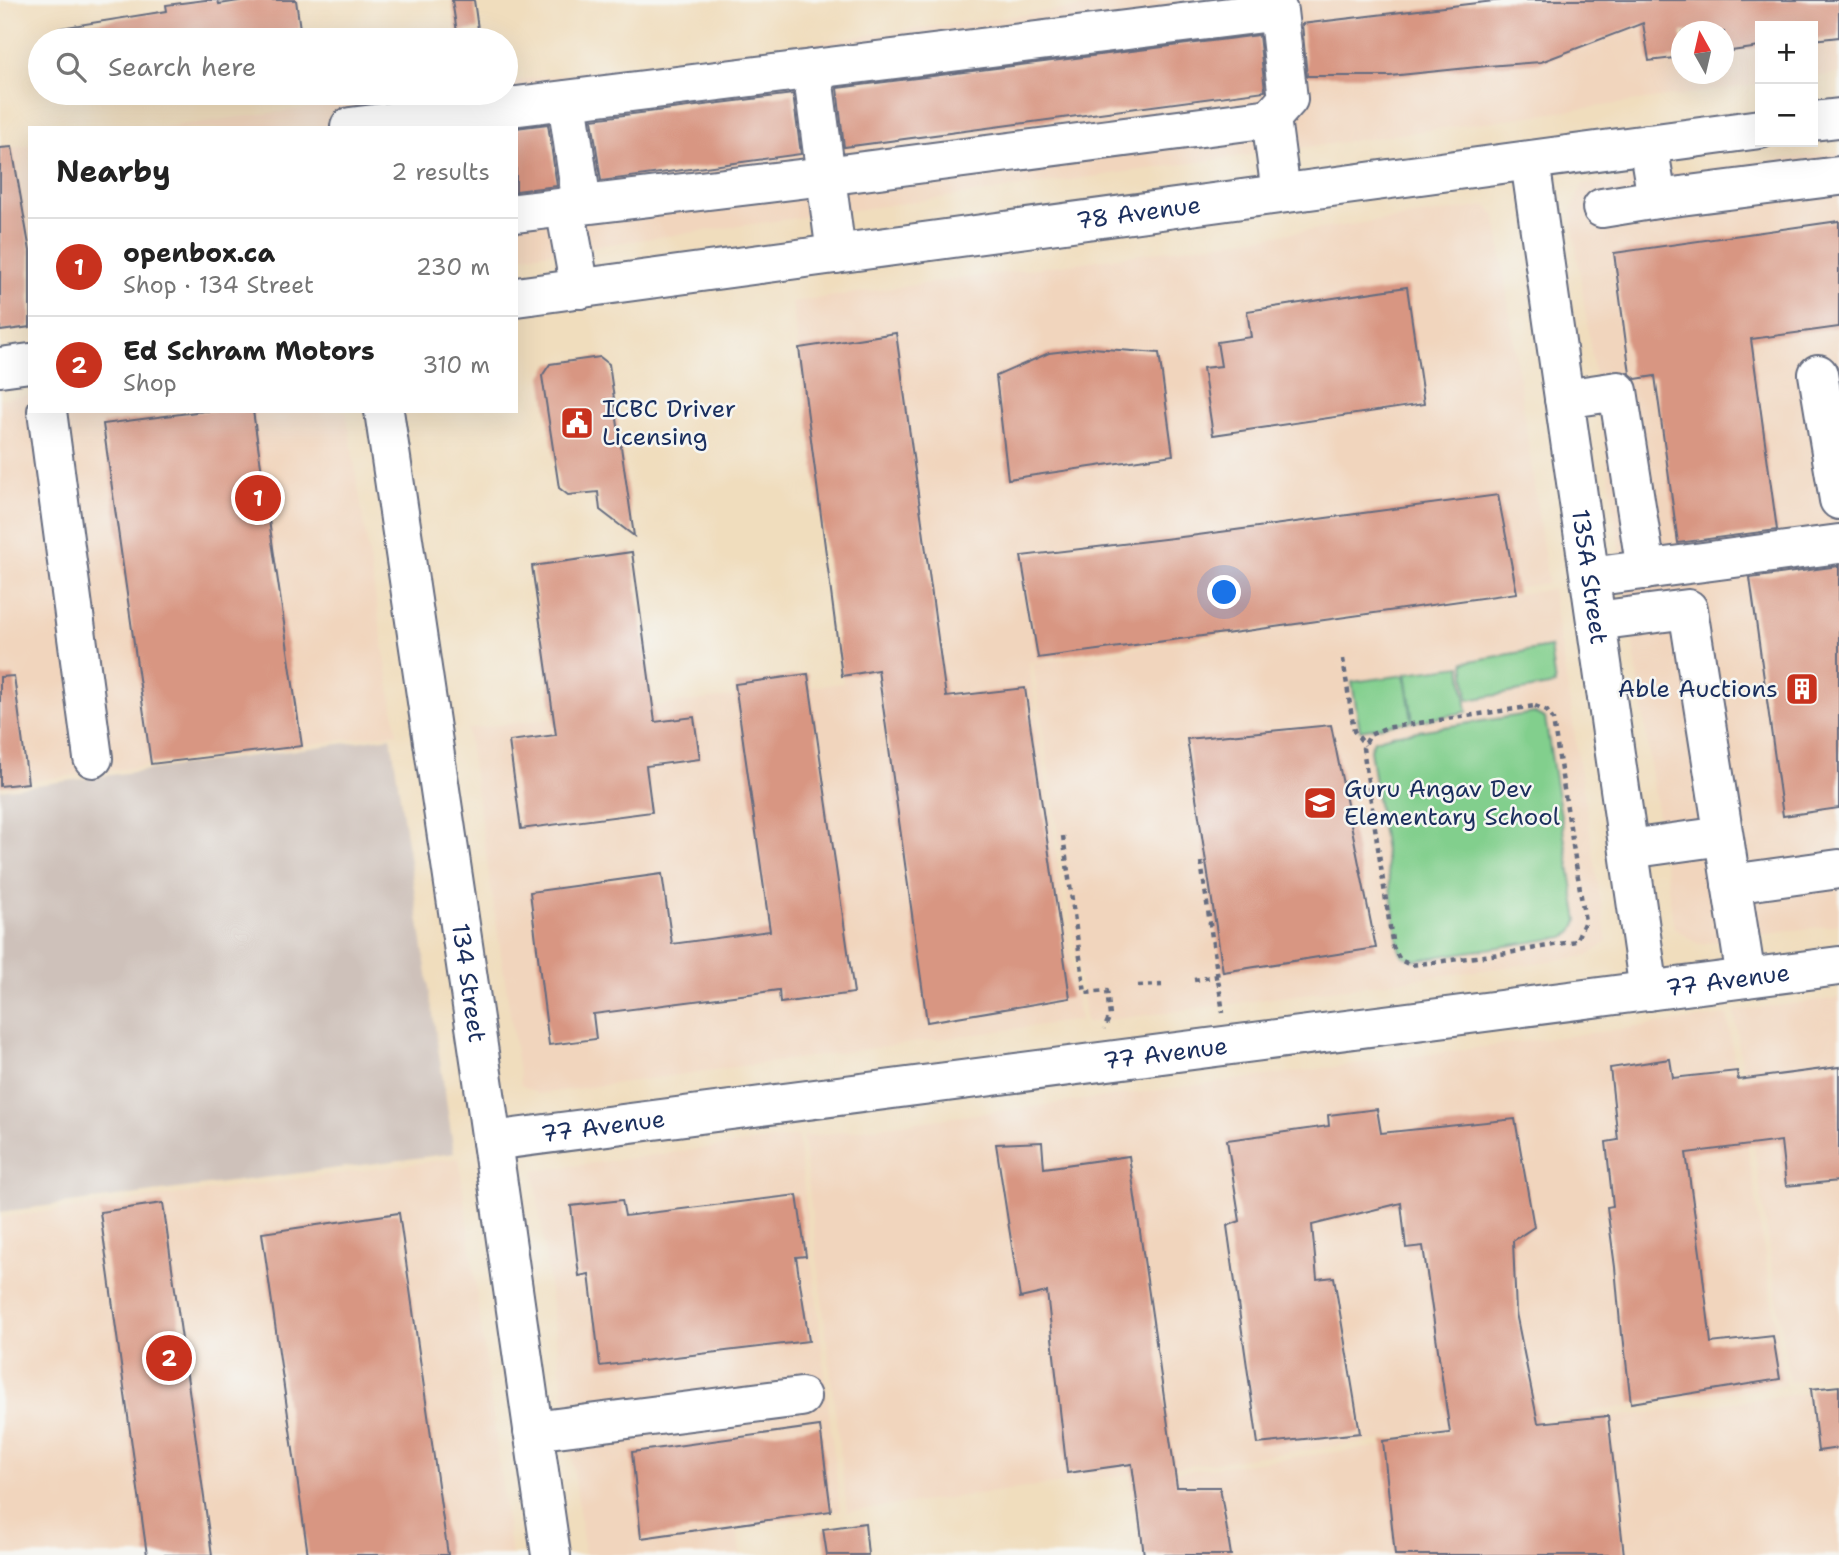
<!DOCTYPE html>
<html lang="en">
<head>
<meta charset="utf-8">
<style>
	:root { --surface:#fff; --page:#f2f2f2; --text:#222; --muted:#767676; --line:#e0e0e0; --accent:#c8321e }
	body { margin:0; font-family:"Shantell Sans",sans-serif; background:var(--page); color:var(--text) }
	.controls { position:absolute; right:21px; top:21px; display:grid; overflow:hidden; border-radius:0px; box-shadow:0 7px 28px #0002 }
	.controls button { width:63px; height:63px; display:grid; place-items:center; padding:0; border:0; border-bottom:2px solid var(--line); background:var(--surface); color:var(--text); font:35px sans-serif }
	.compass { position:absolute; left:1671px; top:21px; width:63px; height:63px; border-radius:50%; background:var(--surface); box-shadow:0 7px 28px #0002; rotate:352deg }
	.you { position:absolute; left:1225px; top:593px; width:24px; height:24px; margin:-18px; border:5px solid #fff; border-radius:50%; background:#1a73e8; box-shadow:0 0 0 10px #1a73e833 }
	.badge { display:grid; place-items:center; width:46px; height:46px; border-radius:50%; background:var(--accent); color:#fff; font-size:23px; font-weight:700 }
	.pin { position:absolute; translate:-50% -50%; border:4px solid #fff; box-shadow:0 2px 7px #0006 }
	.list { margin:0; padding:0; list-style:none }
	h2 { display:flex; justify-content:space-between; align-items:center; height:91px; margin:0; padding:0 28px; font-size:30px }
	h2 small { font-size:23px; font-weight:400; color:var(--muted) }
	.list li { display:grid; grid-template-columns:46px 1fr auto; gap:21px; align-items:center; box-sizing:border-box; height:98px; padding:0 28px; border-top:2px solid var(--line) }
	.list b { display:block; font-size:26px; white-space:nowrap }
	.list p { margin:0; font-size:23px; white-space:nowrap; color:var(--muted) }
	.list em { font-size:23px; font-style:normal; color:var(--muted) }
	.icon { flex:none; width:38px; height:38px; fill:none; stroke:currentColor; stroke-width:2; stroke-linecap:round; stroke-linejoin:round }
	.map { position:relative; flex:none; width:1839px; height:1555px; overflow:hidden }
	.search { position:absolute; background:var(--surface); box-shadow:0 7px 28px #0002; left:28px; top:28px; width:490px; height:77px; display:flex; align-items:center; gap:18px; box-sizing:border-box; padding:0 24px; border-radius:38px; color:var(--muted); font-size:26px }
	.panel { position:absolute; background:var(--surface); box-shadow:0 7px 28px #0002; left:28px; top:126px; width:490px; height:287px; border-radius:0px }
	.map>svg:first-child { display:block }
	.built { fill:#f1d5bd; fill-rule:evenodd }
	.industrial { fill:#cec1ba }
	.green { fill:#82cf8d; stroke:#4e7f76; stroke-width:2 }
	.building { fill:#d89682 }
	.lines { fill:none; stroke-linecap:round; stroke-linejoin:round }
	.minor-casing { stroke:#666c7f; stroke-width:42 }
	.path { stroke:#666c7f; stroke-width:4.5; stroke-dasharray:5 5; stroke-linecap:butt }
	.minor { stroke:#fff; stroke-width:38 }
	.labels { text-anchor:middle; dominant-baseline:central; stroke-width:5; stroke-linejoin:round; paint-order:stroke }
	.street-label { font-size:24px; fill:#1b2f5e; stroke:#f6f6f2 }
	.poi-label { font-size:24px; fill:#1b2f5e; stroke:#f6f6f2; text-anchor:start }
</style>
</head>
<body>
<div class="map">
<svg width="1839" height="1555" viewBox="0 0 1839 1555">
	<rect width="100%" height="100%" fill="#f6f6f2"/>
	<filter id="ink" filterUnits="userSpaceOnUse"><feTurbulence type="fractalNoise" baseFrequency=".0143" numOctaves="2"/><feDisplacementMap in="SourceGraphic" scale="14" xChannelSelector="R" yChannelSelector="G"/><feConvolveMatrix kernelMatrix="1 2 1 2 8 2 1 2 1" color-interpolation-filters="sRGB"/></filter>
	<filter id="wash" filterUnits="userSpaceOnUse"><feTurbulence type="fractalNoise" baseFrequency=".00686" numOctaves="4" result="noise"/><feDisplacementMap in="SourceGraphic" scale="28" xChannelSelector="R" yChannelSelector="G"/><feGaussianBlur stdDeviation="1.57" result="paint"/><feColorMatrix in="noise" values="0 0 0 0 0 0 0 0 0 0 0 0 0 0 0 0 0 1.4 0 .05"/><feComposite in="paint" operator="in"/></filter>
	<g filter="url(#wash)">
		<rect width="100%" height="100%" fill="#f0ddbd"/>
		<g class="built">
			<path d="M1136,0h703v73l-26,4v-51h-53v58l-1244,173v-129h-358l263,-35h85v-11zM1682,32h42v42h-42z"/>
			<path d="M30,145v179l-30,4v-179z"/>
			<path d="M1839,152v772l-141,20 -24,-16 -103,-716 12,-28z"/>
			<path d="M1487,206l9,10 52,367 -519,79 51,358 -542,74 -17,-9 -54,-356 376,-46 -51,-381z"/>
			<path d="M30,395v16h316l51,322 -397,52v-386z"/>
			<path d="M1552,589l55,353 -19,14 -502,67 -53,-360z"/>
			<path d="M1839,998v379l-50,5 -55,-371z"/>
			<path d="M1727,1015l58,370 -938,127 -44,-375z"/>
			<path d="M798,1136l42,375 -103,18 3,26h-155l-51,-384z"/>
			<path d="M459,1158l52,397h-511v-337z"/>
			<path d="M1839,1389v166h-698l-11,-77z"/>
		</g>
		<path class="industrial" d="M391,737l63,416 -454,59v-422z"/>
		<g class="green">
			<path d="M1550,647l5,38 -87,15 -4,-38z"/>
			<path d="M1461,666l6,46 -54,10 -7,-49z"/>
			<path d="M1405,675l7,46 -52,9 -8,-48z"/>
			<path d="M1534,713l11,5 33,203 -6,12 -8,4 -149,23 -12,-4 -4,-7 -29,-200 4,-9 18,-5z"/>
		</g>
		<g id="blocks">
			<g class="building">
				<path d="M205,0h13l1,4 26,-4h51l4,29 -29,4 1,7h-22l-1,-8 -56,8h-132l-1,-12 107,-17 -1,-6z"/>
				<path d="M452,0h22l4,29 -21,3z"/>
				<path d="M1502,0h337v37l-26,3v-14h-53v21l-36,5v-20h-42v25l-33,4 -6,-38 -102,39 -54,4 -97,10h-83l-5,-52z"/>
				<path d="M1259,35l6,56 -421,56 -7,-59z"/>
				<path d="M793,94l8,60 -200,27 -9,-62z"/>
				<path d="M548,124l9,62 -41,5v-63z"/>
				<path d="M12,147l18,104v76l-30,4v-183z"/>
				<path d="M1839,221v106l-88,12 26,191 -99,13 -23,-167 -19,3 -6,-5 -16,-121z"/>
				<path d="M1407,287l17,117 -211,31 -10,-67 18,-2 -4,-24 34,-5 -4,-26z"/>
				<path d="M896,333l50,364 79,-9 45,310 -143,24 -49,-352 -36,6 -43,-328z"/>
				<path d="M1092,348l67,5 14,102 -165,24 -12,-103 53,-23z"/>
				<path d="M600,357l9,7 25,172 -34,-26 -2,-18 -30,3 -9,-7 -17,-112 8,-12z"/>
				<path d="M204,411h49l49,335 -151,18 -48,-340z"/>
				<path d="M1498,495l19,98 -292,41v-1l-187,25 -17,-102 177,-21z"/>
				<path d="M632,552l23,170 39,-5 6,42 -54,7 6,46 -131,17 -12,-88 47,-6 -24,-169z"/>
				<path d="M1839,566v242l-56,8 -33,-238z"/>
				<path d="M808,674l46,319 -74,10 -1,-13 -186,24 3,25 -47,6 -19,-153 132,-18 10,70 98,-13 -35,-247z"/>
				<path d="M14,676l14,107 -28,3v-109z"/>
				<path d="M1331,725l45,223 -153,24 -36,-233z"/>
				<path d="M1670,1059l3,19 64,-7 1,9 101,-13v114l-53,5 -5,-45 -95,12 15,107 10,83 62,-7 7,43 -149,24 -8,-68h-2l-6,-68 -8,-60 6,-1 -7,-64 12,-2 -8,-72z"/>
				<path d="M1377,1109l4,24 134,-14 19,108 -21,14 3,72 22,110 70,-7 16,139h-229l-12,-114 67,-8 -27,-187 -17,2 -5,-45 -89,22 5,54 17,-2 26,156 -102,11 -31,-218 13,-5 -13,-81 102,-14 -1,-11z"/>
				<path d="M1042,1142l2,26 85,-12 48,331h43l11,68h-87l-12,-91 -65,9 -20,-181 -27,6 -24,-154z"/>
				<path d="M797,1195l9,61 -10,1 13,84 -209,25 -11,-92 -10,2 -8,-70 51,-6 3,16z"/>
				<path d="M163,1203l49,352h-65l-47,-343z"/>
				<path d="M399,1213l49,342h-140l-46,-322z"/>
				<path d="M1839,1386v62l-21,3 -7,-62z"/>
				<path d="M820,1426l11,85 -190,27 -9,-86z"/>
				<path d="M865,1523l3,32h-41l-4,-26z"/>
			</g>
		</g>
	</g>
	<g filter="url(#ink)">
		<use href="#blocks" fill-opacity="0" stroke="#666c7f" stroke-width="2"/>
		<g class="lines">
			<defs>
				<g id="minor">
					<path d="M812,69l24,185"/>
					<path d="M567,100l15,105"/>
					<path d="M1813,121l26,-3"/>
					<path d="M350,127l928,-116 10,88 -17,19"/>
					<path d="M1648,144l9,55 182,-23"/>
					<path id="s1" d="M1530,161l119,830"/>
					<path d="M565,207l15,82"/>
					<path d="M1602,208l55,-9"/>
					<path d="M516,213l309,-37 446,-58 10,75"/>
					<path id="s2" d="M516,297l1244,-168"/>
					<path d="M0,367l30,-4"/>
					<path d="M1818,374l21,126"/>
					<path d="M1564,399l54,-8 28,179"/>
					<path d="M47,411l46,347"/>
					<path id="s3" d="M384,411l103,696 64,448"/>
					<path d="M1590,577l249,-33"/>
					<path d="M1596,621l92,-12 58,369"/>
					<path d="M1629,849l94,-13"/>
					<path d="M1731,884l108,-15"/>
					<path id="s4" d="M492,1141l1347,-175"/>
					<path d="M533,1431l268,-34"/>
				</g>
			</defs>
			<use href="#minor" class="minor-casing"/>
			<g class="path">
				<path d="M1343,659l11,72 11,14"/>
				<path d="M1535,706l12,5 6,9 32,201 -9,20 -68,12 -97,12 -11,-5 -7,-13 -30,-199 7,-13 15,-7z"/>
				<path d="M1063,836l22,157 22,-2 3,25 -6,13"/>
				<path d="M1201,862l22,151"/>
				<path d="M1194,980l24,-4"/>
				<path d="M1138,986l24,-1"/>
			</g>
			<use href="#minor" class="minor"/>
		</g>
	</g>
	<defs>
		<symbol id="civic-square" viewBox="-11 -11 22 22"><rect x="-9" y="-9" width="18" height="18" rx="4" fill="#c8321e" stroke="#f6f6f2"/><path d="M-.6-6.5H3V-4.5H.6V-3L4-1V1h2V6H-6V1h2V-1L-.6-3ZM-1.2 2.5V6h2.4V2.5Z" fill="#fff"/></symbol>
		<symbol id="building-square" viewBox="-11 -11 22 22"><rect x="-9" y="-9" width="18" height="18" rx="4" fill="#c8321e" stroke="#f6f6f2"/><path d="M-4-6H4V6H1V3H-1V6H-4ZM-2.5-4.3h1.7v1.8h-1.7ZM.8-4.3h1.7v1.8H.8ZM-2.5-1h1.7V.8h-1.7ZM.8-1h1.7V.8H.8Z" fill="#fff"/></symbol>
		<symbol id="school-square" viewBox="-11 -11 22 22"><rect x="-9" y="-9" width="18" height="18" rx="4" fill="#c8321e" stroke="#f6f6f2"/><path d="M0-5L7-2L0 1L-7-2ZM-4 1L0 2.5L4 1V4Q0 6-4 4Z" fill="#fff"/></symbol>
	</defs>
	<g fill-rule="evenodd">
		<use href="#civic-square" x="558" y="404" width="38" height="38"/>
		<use href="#building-square" x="1783" y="670" width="38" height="38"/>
		<use href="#school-square" x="1301" y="784" width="38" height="38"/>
	</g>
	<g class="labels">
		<g class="street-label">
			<text stroke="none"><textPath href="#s2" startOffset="628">78 Avenue</textPath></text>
			<text stroke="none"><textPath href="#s1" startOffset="420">135A Street</textPath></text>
			<text stroke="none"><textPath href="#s4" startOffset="1246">77 Avenue</textPath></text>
			<text stroke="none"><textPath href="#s3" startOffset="578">134 Street</textPath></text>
			<text stroke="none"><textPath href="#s4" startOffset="679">77 Avenue</textPath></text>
			<text stroke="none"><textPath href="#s4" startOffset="112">77 Avenue</textPath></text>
		</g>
		<g class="poi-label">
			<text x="602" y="409">ICBC Driver<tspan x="602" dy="28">Licensing</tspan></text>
			<text x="1778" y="689" text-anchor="end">Able Auctions</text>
			<text x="1344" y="789">Guru Angav Dev<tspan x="1344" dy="28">Elementary School</tspan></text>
		</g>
	</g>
</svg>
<div class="controls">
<button>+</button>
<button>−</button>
</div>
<svg class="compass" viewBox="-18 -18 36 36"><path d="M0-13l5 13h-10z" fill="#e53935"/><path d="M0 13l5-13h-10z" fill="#767676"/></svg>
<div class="you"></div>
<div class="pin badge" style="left:258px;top:498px">1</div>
<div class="pin badge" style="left:169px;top:1358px">2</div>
<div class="search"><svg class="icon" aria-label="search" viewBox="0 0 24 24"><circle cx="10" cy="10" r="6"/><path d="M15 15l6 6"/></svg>Search here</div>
<section class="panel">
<h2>Nearby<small>2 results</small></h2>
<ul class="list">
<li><span class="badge">1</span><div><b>openbox.ca</b><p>Shop · 134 Street</p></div><em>230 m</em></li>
<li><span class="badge">2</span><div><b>Ed Schram Motors</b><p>Shop</p></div><em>310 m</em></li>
</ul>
</section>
</div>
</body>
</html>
